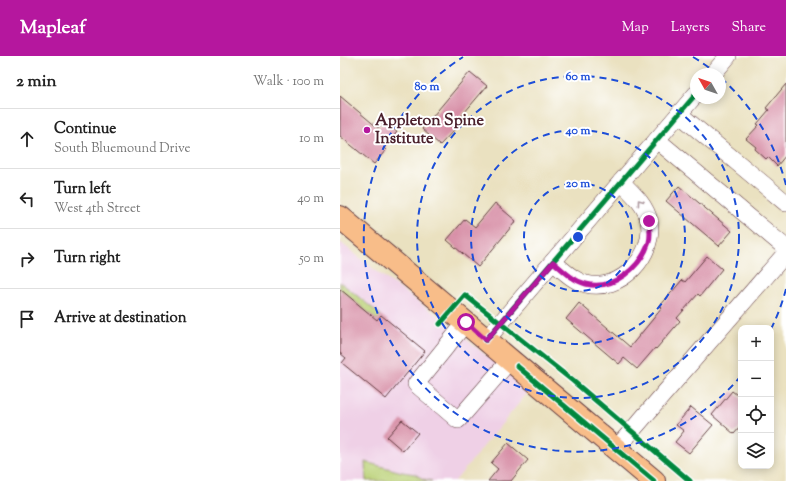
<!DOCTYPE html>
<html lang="en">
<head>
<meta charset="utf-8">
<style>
	:root { --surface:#fff; --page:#f6f6f6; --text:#222; --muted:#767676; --line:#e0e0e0; --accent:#b5179e }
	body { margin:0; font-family:"Sorts Mill Goudy",serif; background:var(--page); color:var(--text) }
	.controls { position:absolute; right:12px; bottom:12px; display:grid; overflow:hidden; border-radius:8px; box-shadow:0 2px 10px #0003 }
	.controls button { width:36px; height:36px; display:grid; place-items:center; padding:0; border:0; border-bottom:1px solid var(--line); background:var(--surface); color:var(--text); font:20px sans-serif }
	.compass { position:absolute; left:350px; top:12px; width:36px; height:36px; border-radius:50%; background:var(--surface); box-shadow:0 2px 10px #0003; rotate:310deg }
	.stop { position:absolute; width:12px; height:12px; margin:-9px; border:3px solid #b5179e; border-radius:50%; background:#fff }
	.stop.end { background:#b5179e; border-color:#fff; box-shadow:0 1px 4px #0008 }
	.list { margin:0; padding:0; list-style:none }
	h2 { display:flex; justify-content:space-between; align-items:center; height:52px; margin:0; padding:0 16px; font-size:17px }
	h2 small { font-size:13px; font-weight:400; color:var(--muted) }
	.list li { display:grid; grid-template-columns:26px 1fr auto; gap:12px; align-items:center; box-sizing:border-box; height:60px; padding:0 16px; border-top:1px solid var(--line) }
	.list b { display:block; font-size:15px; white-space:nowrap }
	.list p { margin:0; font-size:13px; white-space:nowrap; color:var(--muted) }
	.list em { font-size:13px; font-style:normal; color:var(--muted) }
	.icon { flex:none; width:22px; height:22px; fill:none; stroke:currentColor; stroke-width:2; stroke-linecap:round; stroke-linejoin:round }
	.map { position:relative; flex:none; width:446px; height:425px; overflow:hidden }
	header { display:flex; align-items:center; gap:24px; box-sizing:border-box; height:56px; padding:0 20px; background:var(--accent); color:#fff }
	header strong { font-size:19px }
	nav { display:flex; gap:22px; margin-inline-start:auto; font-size:14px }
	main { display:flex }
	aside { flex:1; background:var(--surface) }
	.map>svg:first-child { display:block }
	.built { fill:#efd0e6 }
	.green { fill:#b9d075; stroke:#827850 }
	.building { fill:#d78ea6 }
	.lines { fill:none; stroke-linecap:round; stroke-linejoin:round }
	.minor-casing { stroke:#623c41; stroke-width:18 }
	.major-casing { stroke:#623c41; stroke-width:24 }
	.minor { stroke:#fff; stroke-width:17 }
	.major { stroke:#f8bd89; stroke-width:22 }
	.cycleway-casing { stroke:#fff; stroke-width:8 }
	.cycleway { stroke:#00873e; stroke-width:5 }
	.oneway { stroke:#ae9aa0 }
	.route { stroke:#b5179e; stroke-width:5 }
	.ring { fill:none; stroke:#1d4ed8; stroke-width:2; stroke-dasharray:7 5 }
	.poi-dot { fill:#b5179e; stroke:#fff; stroke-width:1.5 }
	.labels { text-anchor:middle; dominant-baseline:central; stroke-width:4; stroke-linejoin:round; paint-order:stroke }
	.poi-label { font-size:16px; font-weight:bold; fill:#4a1f2b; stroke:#fff; text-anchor:start }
	.centre { fill:#1d4ed8; stroke:#fff; stroke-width:2 }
	.ring-label { font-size:12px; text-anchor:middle; font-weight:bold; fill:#1d4ed8; stroke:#fff; stroke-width:4; stroke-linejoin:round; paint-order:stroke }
</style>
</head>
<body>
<header>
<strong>Mapleaf</strong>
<nav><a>Map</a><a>Layers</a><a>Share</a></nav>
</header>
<main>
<aside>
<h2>2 min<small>Walk · 100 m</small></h2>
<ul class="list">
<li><svg class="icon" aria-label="ahead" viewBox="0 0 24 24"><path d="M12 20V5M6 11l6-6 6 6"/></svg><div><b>Continue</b><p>South Bluemound Drive</p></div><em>10 m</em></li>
<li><svg class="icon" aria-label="left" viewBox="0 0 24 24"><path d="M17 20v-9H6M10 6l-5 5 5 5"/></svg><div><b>Turn left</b><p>West 4th Street</p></div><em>40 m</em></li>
<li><svg class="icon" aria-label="right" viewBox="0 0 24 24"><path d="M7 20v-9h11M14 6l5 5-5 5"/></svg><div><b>Turn right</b></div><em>50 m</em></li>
<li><svg class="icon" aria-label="arrive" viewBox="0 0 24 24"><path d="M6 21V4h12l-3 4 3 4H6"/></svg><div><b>Arrive at destination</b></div></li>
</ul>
</aside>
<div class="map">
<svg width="446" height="425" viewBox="0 0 446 425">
	<rect width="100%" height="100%" fill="#fff"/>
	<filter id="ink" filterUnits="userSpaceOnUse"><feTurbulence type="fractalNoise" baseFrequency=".025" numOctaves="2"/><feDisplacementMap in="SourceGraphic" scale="8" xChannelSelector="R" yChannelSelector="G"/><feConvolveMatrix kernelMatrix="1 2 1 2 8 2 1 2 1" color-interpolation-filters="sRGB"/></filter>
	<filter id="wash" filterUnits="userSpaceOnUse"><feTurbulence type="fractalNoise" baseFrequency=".012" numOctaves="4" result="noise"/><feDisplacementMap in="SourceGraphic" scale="16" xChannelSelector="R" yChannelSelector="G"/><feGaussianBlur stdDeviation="0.9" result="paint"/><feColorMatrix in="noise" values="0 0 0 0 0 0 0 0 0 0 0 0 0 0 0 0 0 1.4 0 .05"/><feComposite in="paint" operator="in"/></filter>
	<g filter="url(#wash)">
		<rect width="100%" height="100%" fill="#eae1c0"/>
		<path class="built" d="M0,186l41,33 60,43 88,73 -74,90h-115z"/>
		<g class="green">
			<path d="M0,226l41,33 -4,5 -37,-31z"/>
			<path d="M25,406l37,10 13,2 8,5 9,2h-66z"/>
		</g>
		<g id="blocks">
			<g class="building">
				<path d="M130,16l17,14 -34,40 3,2 -16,17 -18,-16z"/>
				<path d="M446,28v71l-9,11 -9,-9 -2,2 -11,-10 1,-2 -10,-8 13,-14 -2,-1 12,-14 -3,-2z"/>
				<path d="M0,40l38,32 6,-7 13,11 -13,16 2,2 -12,14 -34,-28z"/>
				<path d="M339,130l53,45 -13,15 -53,-45z"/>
				<path d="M155,147l21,18 -38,46 -31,-27 18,-21 10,8z"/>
				<path d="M367,200l15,13 -22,27 -2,-2 -21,24 3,3 -24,28 -1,-1 -18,21 -13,-11 -5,6 -53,-45 13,-16 51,44 32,-39 -2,-2 22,-26 3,2z"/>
				<path d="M0,233l37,31 4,-5 44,36 -39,48 -44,-36 4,-5 -6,-5z"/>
				<path d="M392,335l9,7v28l-7,8 -22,-19z"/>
				<path d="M351,351l22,18 -24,28 -14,-11 9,-11 -8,-6z"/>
				<path d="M62,364l16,13 -15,18 -16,-14z"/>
				<path d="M168,387l20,17 -17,21h-23l10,-12 -7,-6z"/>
			</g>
		</g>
	</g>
	<g filter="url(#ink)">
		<use href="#blocks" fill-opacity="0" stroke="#623c41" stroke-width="1"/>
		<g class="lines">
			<defs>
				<g id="minor">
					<path d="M373,18l15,-18"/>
					<path d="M339,58l107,89"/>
					<path d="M317,84l129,108"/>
					<path d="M213,206c10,8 20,19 33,22 34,9 70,-29 63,-63 -3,-16 -17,-28 -28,-39"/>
					<path d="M126,266l-50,62 42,36 52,-60"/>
					<path d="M146,284l210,-246"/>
					<path d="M276,393l170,-196"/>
				</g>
				<path id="major" d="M0,161l314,264"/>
			</defs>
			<use href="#minor" class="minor-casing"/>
			<use href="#major" class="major-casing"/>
			<use href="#minor" class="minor"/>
			<use href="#major" class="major"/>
			<defs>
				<g id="cycleway">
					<path d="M100,268l25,-29 108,86 117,100"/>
					<path d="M146,284l210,-246"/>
					<path d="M177,310l137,115"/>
				</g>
			</defs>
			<use href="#cycleway" class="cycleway-casing"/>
			<use href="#cycleway" class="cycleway"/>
		</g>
		<defs><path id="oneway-chevron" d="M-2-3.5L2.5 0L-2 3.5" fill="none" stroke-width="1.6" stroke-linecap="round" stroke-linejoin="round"/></defs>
		<use class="oneway" href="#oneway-chevron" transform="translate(300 146) rotate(-127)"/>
	</g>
	<g class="lines" filter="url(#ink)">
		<path class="route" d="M126,266l20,18 67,-78c10,8 20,19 33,22 27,7 55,-17 63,-42 2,-7 1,-14 0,-21"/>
	</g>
	<g class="ring">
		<circle cx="238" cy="181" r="54"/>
		<circle cx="238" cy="181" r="107"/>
		<circle cx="238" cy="181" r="161"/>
		<path d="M446 233A214 214 0 0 1 431 273M401 320A214 214 0 1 1 123 1M353 1A214 214 0 0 1 376 17M381 22A214 214 0 0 1 446 129"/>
	</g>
	<circle class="poi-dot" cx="27" cy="74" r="4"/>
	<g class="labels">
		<g class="poi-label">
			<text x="35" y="65">Appleton Spine<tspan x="35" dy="18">Institute</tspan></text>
		</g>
	</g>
	<circle cx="238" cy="181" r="6" class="centre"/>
	<g class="ring-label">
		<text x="238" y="24">60 m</text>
		<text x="87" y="34">80 m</text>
		<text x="238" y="78">40 m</text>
		<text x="238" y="131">20 m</text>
	</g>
</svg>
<div class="controls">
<button>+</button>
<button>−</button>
<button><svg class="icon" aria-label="locate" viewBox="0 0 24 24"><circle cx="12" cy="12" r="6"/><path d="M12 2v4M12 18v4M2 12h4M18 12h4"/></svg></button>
<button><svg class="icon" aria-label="layers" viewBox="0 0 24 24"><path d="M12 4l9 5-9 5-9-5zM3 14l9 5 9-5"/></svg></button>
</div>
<svg class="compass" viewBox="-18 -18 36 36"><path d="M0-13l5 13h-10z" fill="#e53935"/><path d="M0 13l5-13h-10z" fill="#767676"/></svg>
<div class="stop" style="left:126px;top:266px"></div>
<div class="stop end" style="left:309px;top:165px"></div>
</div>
</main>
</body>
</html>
